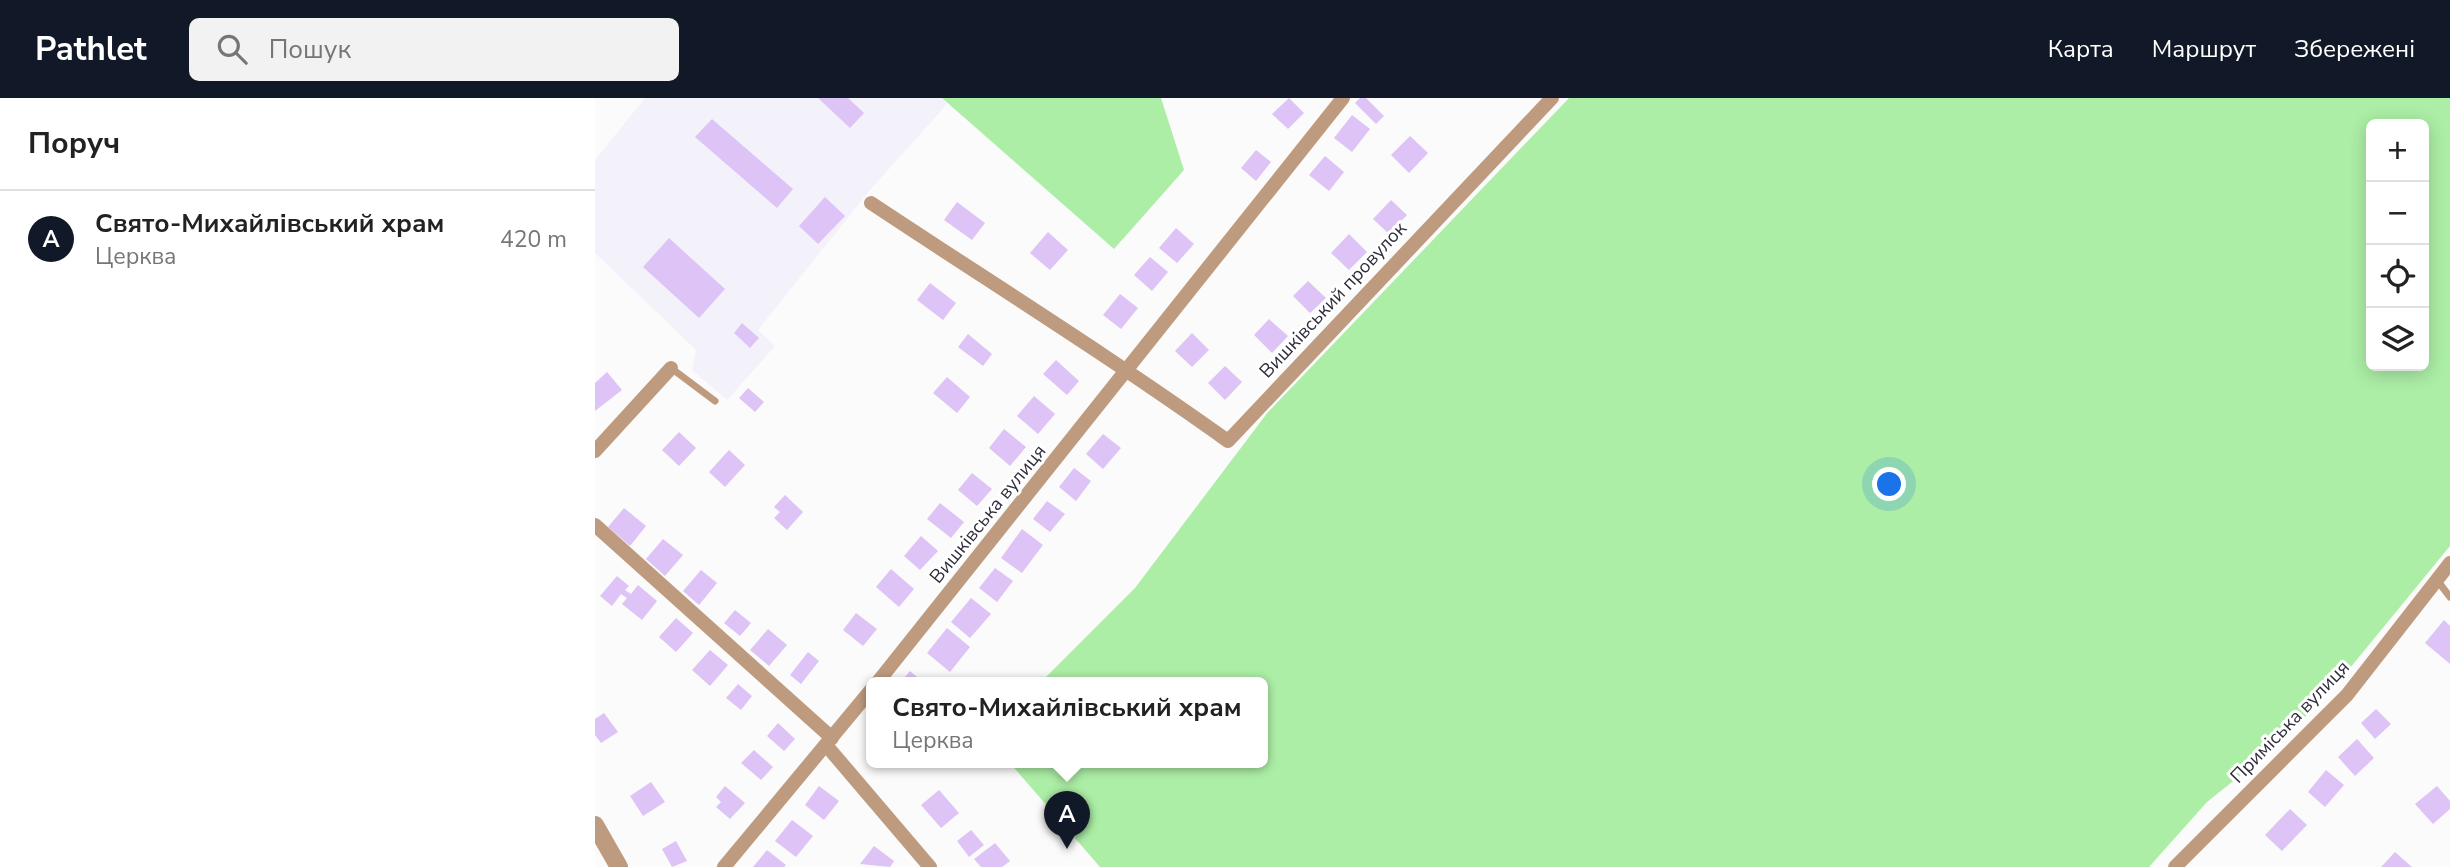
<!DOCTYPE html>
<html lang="uk">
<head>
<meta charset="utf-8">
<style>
	:root { --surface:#fff; --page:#f2f2f2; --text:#222; --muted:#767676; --line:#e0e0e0; --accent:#111827 }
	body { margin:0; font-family:"Nunito Sans",sans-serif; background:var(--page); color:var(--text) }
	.controls { position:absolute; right:21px; top:21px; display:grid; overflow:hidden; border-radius:10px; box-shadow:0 4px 18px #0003 }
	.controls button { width:63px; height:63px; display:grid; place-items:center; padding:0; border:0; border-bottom:2px solid var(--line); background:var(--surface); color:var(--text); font:35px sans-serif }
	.you { position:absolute; left:1295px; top:387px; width:24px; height:24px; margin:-18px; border:5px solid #fff; border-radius:50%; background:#1a73e8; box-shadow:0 0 0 10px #1a73e833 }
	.badge { display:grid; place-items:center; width:46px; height:46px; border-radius:50%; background:var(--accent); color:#fff; font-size:23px; font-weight:700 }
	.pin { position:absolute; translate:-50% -58px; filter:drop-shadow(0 2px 4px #0008) }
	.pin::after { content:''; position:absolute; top:37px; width:24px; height:21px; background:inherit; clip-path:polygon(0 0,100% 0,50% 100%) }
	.popup { position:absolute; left:271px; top:579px; width:402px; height:91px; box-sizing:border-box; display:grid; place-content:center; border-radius:10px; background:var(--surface); filter:drop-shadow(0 2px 5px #0005); font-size:23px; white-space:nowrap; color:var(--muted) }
	.popup b { font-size:26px; color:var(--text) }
	.popup::after { content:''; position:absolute; left:50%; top:100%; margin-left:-14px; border:14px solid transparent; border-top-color:var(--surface) }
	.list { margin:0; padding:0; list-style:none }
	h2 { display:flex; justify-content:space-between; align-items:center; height:91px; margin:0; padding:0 28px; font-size:30px }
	h2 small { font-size:23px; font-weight:400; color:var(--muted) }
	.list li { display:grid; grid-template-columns:46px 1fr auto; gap:21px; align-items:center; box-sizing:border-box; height:98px; padding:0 28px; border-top:2px solid var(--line) }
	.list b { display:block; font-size:26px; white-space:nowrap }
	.list p { margin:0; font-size:23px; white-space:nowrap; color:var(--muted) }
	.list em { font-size:23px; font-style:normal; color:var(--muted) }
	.icon { flex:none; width:38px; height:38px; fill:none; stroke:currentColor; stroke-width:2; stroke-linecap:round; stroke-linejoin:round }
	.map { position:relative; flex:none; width:1855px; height:769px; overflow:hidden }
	header { display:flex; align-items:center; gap:42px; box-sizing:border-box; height:98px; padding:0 35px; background:var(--accent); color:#fff }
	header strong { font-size:33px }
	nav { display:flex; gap:38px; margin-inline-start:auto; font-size:24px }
	.search { width:490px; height:63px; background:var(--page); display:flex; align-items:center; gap:18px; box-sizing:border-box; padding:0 24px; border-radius:10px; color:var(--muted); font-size:26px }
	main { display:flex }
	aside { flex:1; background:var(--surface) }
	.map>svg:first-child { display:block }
	.built { fill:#f3f2fa }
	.green { fill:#aceea6; fill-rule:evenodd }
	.building { fill:#dec3f7 }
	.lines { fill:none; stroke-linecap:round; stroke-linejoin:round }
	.service { stroke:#be9b7e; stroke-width:7 }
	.minor { stroke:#be9b7e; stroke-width:14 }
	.tertiary { stroke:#be9b7e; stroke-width:18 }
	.labels { text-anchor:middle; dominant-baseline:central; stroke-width:6; stroke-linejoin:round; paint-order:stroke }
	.street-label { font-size:19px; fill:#302e3c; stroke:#fff }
</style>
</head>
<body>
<header>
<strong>Pathlet</strong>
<div class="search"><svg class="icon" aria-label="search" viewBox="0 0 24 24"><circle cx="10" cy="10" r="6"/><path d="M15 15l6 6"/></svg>Пошук</div>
<nav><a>Карта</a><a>Маршрут</a><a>Збережені</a></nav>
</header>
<main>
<aside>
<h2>Поруч<small></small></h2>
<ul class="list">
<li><span class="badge">A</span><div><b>Свято-Михайлівський храм</b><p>Церква</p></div><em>420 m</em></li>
</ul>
</aside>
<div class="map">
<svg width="1855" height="769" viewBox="0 0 1855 769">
	<rect width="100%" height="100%" fill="#fbfbfb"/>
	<path class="built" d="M50,0h297l5,6 -77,86 -112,140 17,16 -48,54 -35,-30 4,-20 -101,-97v-93z"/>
	<g class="green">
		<path d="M347,0h219l23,72 -70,79z"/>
		<path d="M974,0h881v448l-100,122 -69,75 -74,59 -58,65h-1049l-90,-104h253v-80h-223l95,-95 133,-176zM1776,26h53v242h-53z"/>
	</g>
	<g class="building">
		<path d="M223,0h30l16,15 -14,15z"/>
		<path d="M694,0l15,15 -16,16 -16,-15z"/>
		<path d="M765,0h6l18,18 -8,8 -21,-21z"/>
		<path d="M757,17l18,14 -18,23 -18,-14z"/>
		<path d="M117,21l81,70 -16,19 -82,-71z"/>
		<path d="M815,38l18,17 -19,20 -18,-18z"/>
		<path d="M661,52l15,12 -15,19 -15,-13z"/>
		<path d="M730,58l19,16 -15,19 -20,-16z"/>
		<path d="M230,99l20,19 -27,28 -19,-18z"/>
		<path d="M796,102l16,15 -18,19 -16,-15z"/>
		<path d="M362,104l28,21 -13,17 -28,-20z"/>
		<path d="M581,130l18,16 -17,19 -18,-15z"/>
		<path d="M453,134l20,18 -18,20 -20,-17z"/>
		<path d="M754,136l18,18 -18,18 -18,-17z"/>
		<path d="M74,140l56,51 -26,29 -56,-51z"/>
		<path d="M555,159l18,15 -16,19 -18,-16z"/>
		<path d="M713,183l18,17 -16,15 -17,-17z"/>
		<path d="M335,185l26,20 -13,17 -26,-20z"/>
		<path d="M525,196l18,14 -17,21 -18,-14z"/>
		<path d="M674,221l19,17 -16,17 -18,-18z"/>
		<path d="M147,225l17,15 -9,10 -16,-15z"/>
		<path d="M597,235l17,17 -17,17 -17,-16z"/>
		<path d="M373,236l24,20 -9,12 -25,-19z"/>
		<path d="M461,262l23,21 -12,14 -24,-21z"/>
		<path d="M630,268l17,16 -17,18 -17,-17z"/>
		<path d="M12,274l15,18 -27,21v-28z"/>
		<path d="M352,279l23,20 -13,16 -24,-20z"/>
		<path d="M153,290l16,14 -9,10 -16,-14z"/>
		<path d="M439,298l21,18 -17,20 -21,-18z"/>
		<path d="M409,331l22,18 -16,19 -21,-18z"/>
		<path d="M84,334l17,16 -17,18 -17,-16z"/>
		<path d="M508,336l18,14 -18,21 -17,-15z"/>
		<path d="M134,352l16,15 -20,22 -16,-15z"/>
		<path d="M479,370l17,13 -15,20 -17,-14z"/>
		<path d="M377,375l20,16 -15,17 -19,-16z"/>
		<path d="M190,397l18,17 -16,18 -13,-12 6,-6 -6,-5z"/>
		<path d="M452,403l18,13 -15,18 -17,-13z"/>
		<path d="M345,405l24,19 -13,16 -24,-19z"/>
		<path d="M29,410l22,18 -16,20 -22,-19z"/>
		<path d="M427,431l21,16 -21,28 -21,-15z"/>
		<path d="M326,438l17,15 -18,19 -16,-14z"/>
		<path d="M68,441l20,16 -18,21 -19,-17z"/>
		<path d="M400,470l18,13 -16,21 -18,-14z"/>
		<path d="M296,471l23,20 -15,18 -23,-20z"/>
		<path d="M106,472l16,13 -18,22 -16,-14z"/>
		<path d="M22,478l12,10 -4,4 6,4 7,-9 19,16 -15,19 -20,-16 5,-6 -6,-4 -9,12 -12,-10z"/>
		<path d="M376,500l20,16 -21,24 -19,-16z"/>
		<path d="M140,512l16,13 -11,13 -16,-13z"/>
		<path d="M261,515l21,16 -14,17 -20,-16z"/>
		<path d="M81,520l17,15 -17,19 -17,-15z"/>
		<path d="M1849,522l6,6v38l-25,-21z"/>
		<path d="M352,530l23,19 -20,25 -23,-19z"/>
		<path d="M173,531l19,16 -18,21 -19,-16z"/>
		<path d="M115,552l18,15 -18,21 -18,-16z"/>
		<path d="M213,554l11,9 -18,23 -11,-9z"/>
		<path d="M315,573l14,12h-24z"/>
		<path d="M143,586l14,12 -11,14 -15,-12z"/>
		<path d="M1781,611l15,15 -16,15 -14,-16z"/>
		<path d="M9,615l14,19 -17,11 -6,-8v-16z"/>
		<path d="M183,625l17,16 -11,12 -17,-15z"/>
		<path d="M1762,641l17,19 -19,18 -17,-19z"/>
		<path d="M159,652l19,17 -12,13 -20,-17z"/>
		<path d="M1731,672l18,15 -19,22 -17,-15z"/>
		<path d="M56,684l14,20 -22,14 -13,-20z"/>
		<path d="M130,688l20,17 -15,16 -14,-12 5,-5 -5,-5z"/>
		<path d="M224,688l20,15 -15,19 -19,-15z"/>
		<path d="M1842,688l13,15v8l-17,15 -18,-20z"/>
		<path d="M344,692l20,23 -18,15 -20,-23z"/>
		<path d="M1695,711l17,16 -25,26 -17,-16z"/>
		<path d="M197,722l21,16 -17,21 -21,-16z"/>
		<path d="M376,732l13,15 -15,12 -12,-16z"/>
		<path d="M81,743l11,20 -15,6 -10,-18z"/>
		<path d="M400,745l15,18 -8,6h-21l-7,-8z"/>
		<path d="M279,748l20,15 -4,6 -30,-3z"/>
		<path d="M172,752l19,15 -2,2h-31z"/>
		<path d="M1800,754l17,15h-31z"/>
	</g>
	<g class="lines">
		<g class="service">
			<path d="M76,270l44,33"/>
			<path d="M1842,482l13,17"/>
		</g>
		<g class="minor">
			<path d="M276,105c119,79 241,155 357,238l324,-343"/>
			<path d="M0,353l76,-83"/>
			<path d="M0,427l237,213"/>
			<path d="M282,585l466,-585"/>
			<path d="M231,647l104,122"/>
			<path d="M129,769l147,-177"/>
			<path d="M1580,769l172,-172 103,-132"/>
		</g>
		<path class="tertiary" d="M0,727l24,42"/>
	</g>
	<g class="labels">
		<g class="street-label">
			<text transform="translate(738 202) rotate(-47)">Вишківський провулок</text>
			<text transform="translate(393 416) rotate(-51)">Вишківська вулиця</text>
			<text transform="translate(1695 624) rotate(-46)">Приміська вулиця</text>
		</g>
	</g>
</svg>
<div class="controls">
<button>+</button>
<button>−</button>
<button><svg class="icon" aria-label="locate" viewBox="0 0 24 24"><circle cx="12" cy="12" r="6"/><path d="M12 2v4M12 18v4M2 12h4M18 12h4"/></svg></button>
<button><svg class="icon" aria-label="layers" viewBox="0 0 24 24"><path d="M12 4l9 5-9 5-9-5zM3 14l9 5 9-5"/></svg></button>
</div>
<div class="you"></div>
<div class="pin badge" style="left:472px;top:751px">A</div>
<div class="popup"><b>Свято-Михайлівський храм</b>Церква</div>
</div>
</main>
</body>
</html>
